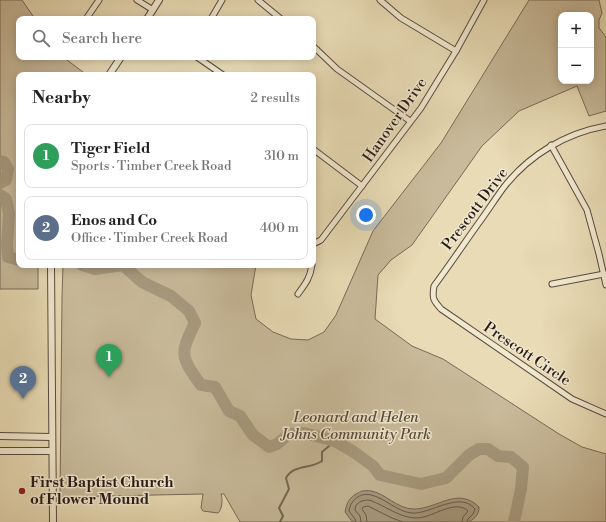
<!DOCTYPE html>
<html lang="en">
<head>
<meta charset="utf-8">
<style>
	:root { --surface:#fff; --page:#f6f6f6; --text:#222; --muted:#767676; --line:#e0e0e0; --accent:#8f2418 }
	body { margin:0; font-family:"Libre Bodoni",serif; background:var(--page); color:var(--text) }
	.controls { position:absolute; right:12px; top:12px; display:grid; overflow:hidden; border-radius:8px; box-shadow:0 2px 10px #0003 }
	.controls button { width:36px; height:36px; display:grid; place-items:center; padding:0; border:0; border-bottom:1px solid var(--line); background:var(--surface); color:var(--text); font:20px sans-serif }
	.you { position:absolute; left:366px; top:215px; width:14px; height:14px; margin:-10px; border:3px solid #fff; border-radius:50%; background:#1a73e8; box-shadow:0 0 0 6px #1a73e833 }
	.badge { display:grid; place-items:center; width:26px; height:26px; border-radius:50%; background:var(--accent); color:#fff; font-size:13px; font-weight:700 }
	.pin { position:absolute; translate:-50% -33px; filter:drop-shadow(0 1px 2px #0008) }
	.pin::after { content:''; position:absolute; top:21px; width:14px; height:12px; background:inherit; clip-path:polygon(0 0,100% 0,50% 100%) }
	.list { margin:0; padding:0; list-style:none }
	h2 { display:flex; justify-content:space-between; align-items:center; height:52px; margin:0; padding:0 16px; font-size:17px }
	h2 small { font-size:13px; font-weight:400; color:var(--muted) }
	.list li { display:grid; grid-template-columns:26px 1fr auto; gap:12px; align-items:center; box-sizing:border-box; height:64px; margin:0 8px 8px; padding:0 8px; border:1px solid var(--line); border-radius:8px }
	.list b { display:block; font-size:15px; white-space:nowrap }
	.list p { margin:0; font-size:13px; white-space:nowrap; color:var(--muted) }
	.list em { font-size:13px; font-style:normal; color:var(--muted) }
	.icon { flex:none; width:22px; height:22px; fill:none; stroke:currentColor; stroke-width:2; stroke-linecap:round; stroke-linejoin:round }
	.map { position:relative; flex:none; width:606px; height:522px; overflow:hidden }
	.search { position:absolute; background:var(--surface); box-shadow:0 2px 10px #0003; left:16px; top:16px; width:300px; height:44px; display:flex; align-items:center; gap:10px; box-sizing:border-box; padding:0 14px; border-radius:8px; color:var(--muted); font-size:15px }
	.panel { position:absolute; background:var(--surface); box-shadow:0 2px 10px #0003; left:16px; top:72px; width:300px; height:196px; border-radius:8px }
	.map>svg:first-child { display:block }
	.green { fill:#c8ba9a; stroke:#796a58; fill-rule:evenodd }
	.water { fill:#a79a7f; stroke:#756755 }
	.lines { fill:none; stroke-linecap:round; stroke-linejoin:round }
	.shore { stroke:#685a4a; stroke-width:1 }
	.stream { stroke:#756755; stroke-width:2 }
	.river { stroke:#a79a7f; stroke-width:12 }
	.minor-casing { stroke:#5a4b3e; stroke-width:7 }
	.tertiary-casing { stroke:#5a4b3e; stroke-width:8 }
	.minor { stroke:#f0e8cf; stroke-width:5 }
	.tertiary { stroke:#f0e8cf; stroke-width:6 }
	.poi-dot { fill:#8f2418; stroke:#f0e8cf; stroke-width:1.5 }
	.labels { text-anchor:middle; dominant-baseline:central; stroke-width:3; stroke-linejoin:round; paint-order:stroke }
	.street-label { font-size:15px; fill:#2a1b16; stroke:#f0e8cf }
	.park-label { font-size:15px; font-style:italic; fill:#594b3e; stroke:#f0e8cf }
	.poi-label { font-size:15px; font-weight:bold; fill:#2a1b16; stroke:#f0e8cf; text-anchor:start }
</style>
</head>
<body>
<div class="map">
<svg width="606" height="522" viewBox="0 0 606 522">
	<rect width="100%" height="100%" fill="#e8dbb5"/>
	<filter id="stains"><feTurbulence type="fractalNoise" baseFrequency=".005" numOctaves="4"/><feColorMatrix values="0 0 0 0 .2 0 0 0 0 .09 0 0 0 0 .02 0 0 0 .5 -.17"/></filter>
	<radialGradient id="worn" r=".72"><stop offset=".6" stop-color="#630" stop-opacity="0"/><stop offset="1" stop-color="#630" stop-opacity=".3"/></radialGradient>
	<g class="green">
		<path d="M0,0h22l13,19h-16v38h44l24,18h-68v190h19v24h-38z"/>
		<path d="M529,0h70l3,13 -3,7v8l7,9v74l-17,5 -12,-30 -58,25 -37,35 -70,99 -21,15 -13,15 -3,44 37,27 31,13 116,75 23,13 24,7v68h-366l-16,-28h-3c2,5 1,16 -3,19l-15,-2 -2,-3 2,-14 -143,3 2,-200 1,-32h193l-5,30 5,24 17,13 18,7 17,1 16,-8 12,-17 37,-84 68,-88zM561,15h30v66h-30z"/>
	</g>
	<path class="water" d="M362,491c2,0 6,-1 9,0 14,2 26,18 43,18 23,0 44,-23 65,-2 0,8 -4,11 -10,15h-114l-4,-2 -6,-8c2,-12 6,-16 17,-21z"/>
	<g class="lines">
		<g class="shore">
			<path d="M356,522l-1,-3 -6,-8c1,-10 11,-19 22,-16 14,3 25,16 40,18 19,2 49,-23 64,-4l-2,5 -5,5 -1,3"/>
			<path d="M361,522l-1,-6 -5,-6c0,-8 8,-10 14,-10 18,6 35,22 55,17 12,-3 33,-17 44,-6l-5,6 -1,5"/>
			<path d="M367,522l-1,-7 -4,-6 1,-2 5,-1 24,12 11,4"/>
		</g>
		<path class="stream" d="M280,522l3,-6 -4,-8 10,-19 -3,-11c8,-14 25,-9 36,-17v-9l13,-11"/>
		<g class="river">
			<path d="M0,161l4,1 4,7 -2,11 -6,3"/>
			<path d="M0,195l6,4 3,15 -2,31 1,12 11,3"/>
			<path d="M82,265l13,4 28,-4 19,17 29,14 18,15 6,12c-16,32 -14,34 6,62l14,2 14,24 11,5 13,19 16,12 8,-3 12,-10 15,-1 31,8 19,11 19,14 7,9 41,9 25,-6 23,-23 10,-6h9l10,7 13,1 12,10 -2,22 -7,33"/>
		</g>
		<defs>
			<g id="minor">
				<path d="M137,0l16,10"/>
				<path d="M258,0l23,19"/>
				<path d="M380,0l21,18 55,33"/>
				<path d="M86,19l13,-19"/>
				<path d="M211,19l11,-19"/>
				<path d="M313,46l24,23 73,52"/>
				<path d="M197,57l26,18"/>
				<path d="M606,126c-40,7 -77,29 -102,61 -9,12 -17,25 -26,37 -15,21 -29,42 -44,62 -2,12 -1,14 7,23l131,90 34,15"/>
				<path d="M551,145l36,65 12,44 7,31"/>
				<path d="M313,149l49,37"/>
				<path d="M313,244l8,-4 100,-132 35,-57 28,-51"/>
				<path d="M552,284l52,-10"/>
				<path d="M298,294c8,-11 12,-16 14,-29"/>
			</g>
			<g id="tertiary">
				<path d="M147,19l12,-19"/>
				<path d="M109,75l12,-18"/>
				<path d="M51,265l2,257"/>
				<path d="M0,436l51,1"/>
				<path d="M0,451h52"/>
			</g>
		</defs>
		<use href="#minor" class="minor-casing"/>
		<use href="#tertiary" class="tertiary-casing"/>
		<use href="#minor" class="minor"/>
		<use href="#tertiary" class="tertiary"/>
	</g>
	<circle class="poi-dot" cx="22" cy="491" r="4"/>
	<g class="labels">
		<g class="street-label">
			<text transform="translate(395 120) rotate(-55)">Hanover Drive</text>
			<text transform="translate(475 209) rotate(-53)">Prescott Drive</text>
			<text transform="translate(527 354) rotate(34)">Prescott Circle</text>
		</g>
		<g class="park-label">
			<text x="356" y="417">Leonard and Helen<tspan x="356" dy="17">Johns Community Park</tspan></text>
		</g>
		<g class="poi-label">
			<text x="30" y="482">First Baptist Church<tspan x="30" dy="17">of Flower Mound</tspan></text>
		</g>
	</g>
	<rect width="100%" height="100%" filter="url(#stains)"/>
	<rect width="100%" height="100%" fill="url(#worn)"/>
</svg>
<div class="controls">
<button>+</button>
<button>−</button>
</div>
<div class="you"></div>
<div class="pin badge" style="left:109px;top:377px;background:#2e9e5b">1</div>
<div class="pin badge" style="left:23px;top:399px;background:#5c6f8a">2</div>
<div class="search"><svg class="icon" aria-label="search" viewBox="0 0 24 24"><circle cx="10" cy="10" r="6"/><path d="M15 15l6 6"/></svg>Search here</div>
<section class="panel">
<h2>Nearby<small>2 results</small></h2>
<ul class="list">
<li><span class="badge" style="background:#2e9e5b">1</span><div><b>Tiger Field</b><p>Sports · Timber Creek Road</p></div><em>310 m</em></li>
<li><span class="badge" style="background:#5c6f8a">2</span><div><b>Enos and Co</b><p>Office · Timber Creek Road</p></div><em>400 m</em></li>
</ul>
</section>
</div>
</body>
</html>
